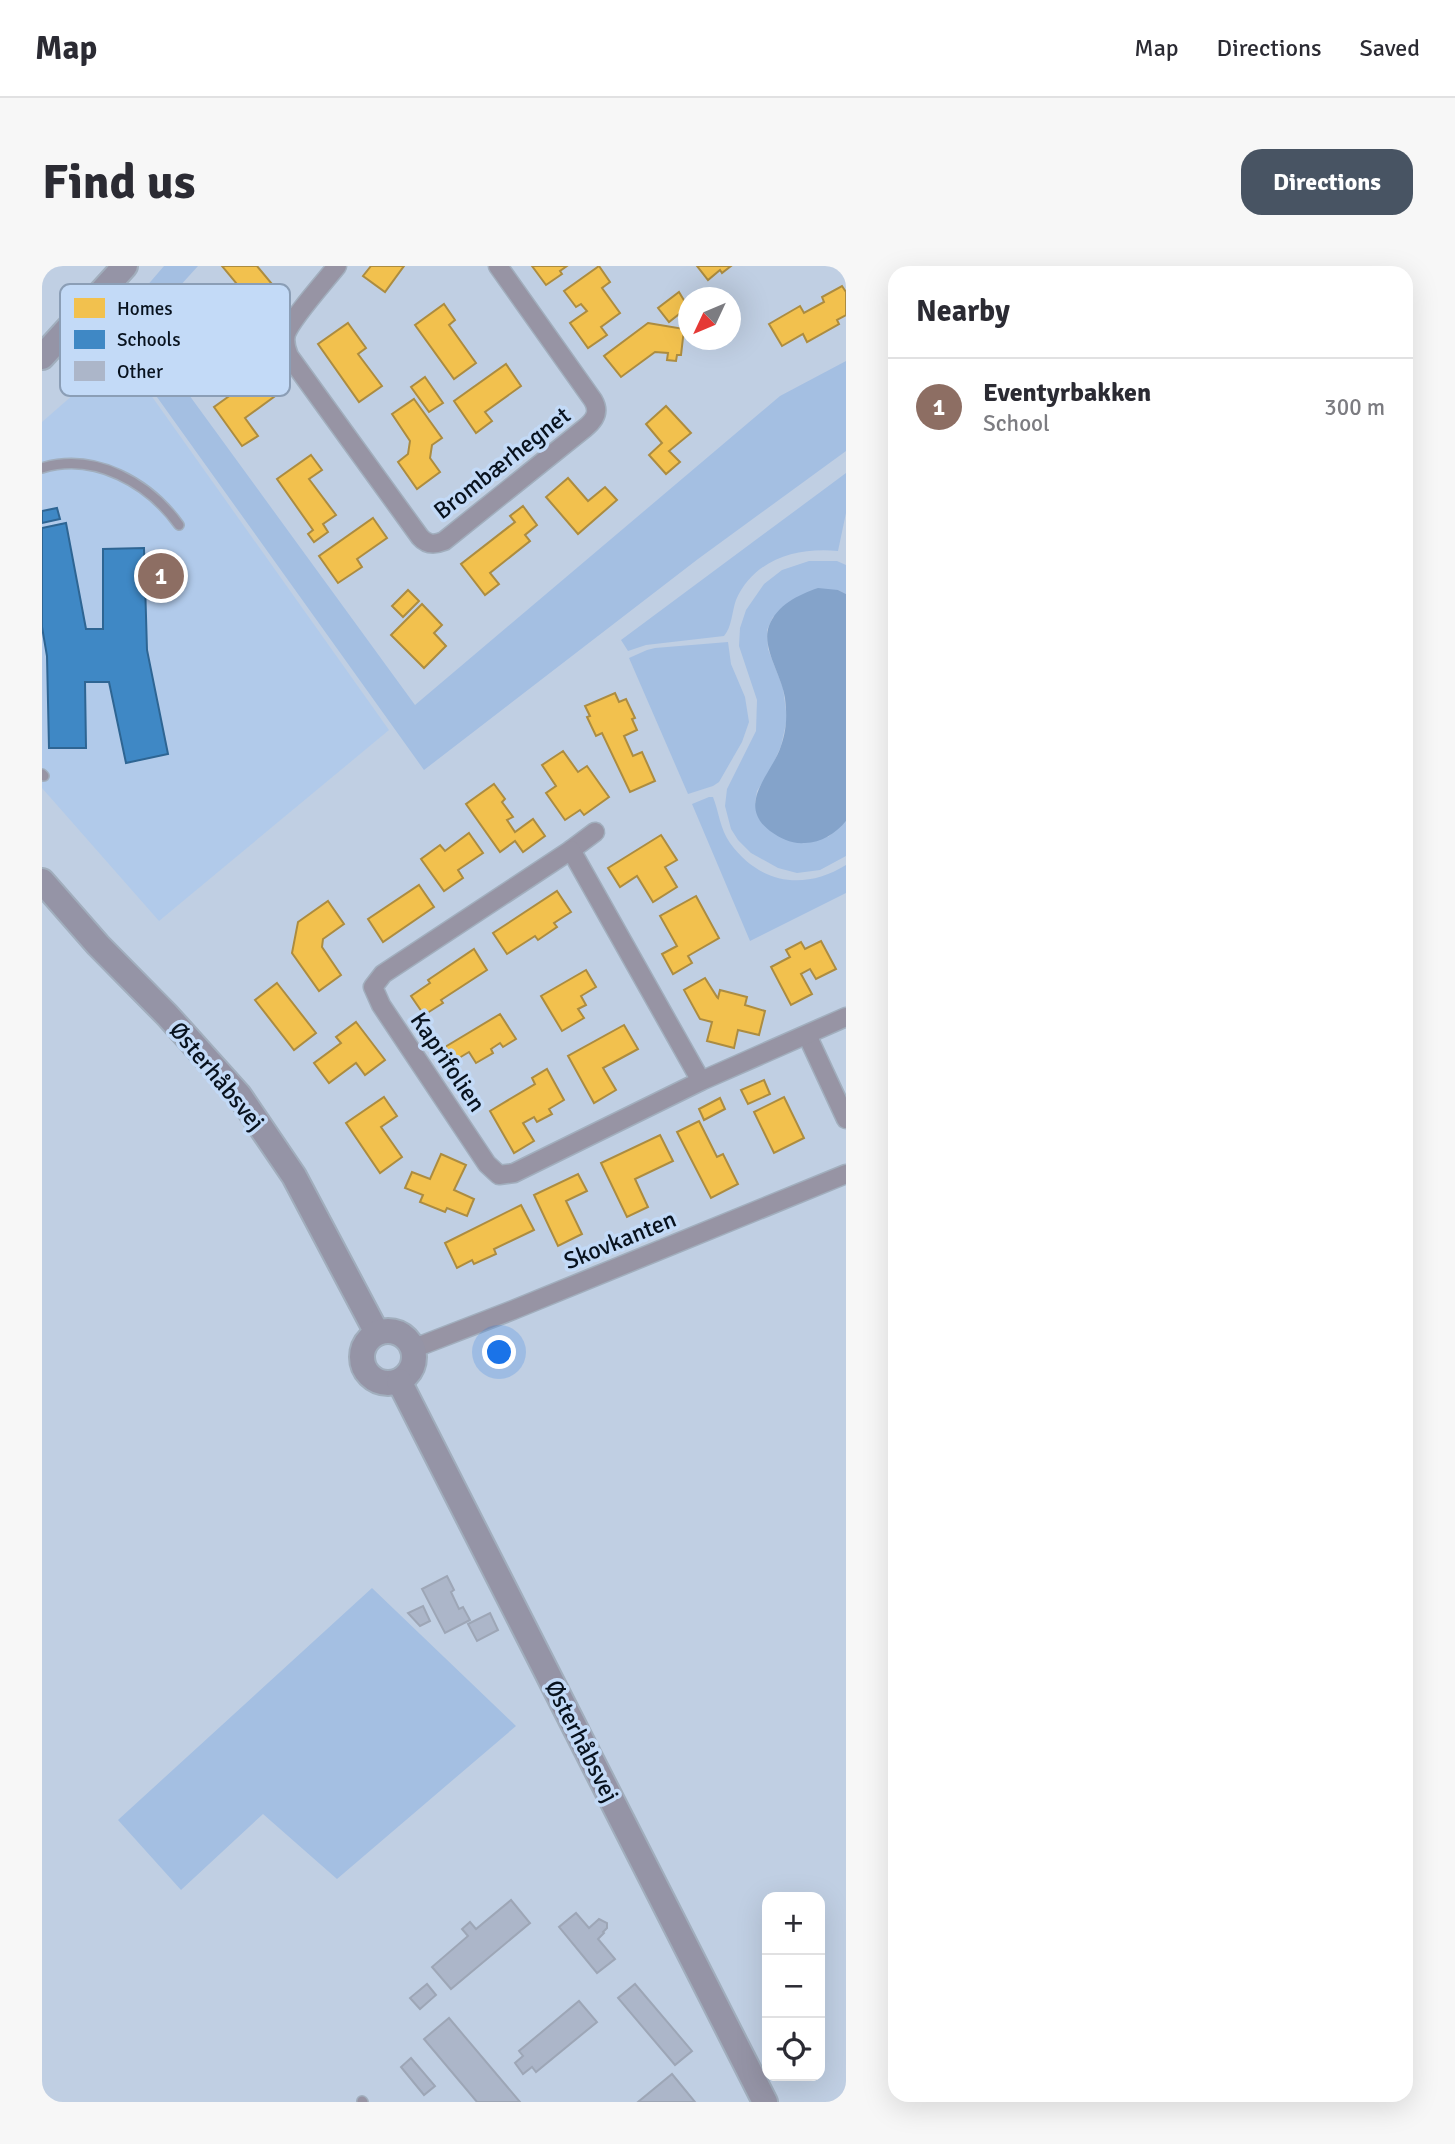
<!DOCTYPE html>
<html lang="en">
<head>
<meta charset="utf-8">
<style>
	:root { --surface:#fff; --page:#f7f7f7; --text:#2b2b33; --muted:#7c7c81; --line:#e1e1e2; --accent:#485463 }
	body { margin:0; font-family:Signika,sans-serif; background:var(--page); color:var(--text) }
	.controls { position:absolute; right:21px; bottom:21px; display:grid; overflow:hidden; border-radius:14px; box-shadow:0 7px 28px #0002 }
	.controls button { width:63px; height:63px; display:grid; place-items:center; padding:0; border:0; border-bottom:2px solid var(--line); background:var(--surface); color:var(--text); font:35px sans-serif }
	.compass { position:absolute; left:636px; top:21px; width:63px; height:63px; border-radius:50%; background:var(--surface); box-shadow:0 7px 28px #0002; rotate:226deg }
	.you { position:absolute; left:458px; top:1087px; width:24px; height:24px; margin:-18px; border:5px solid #fff; border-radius:50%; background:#1a73e8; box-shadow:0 0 0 10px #1a73e833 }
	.badge { display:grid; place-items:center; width:46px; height:46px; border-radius:50%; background:var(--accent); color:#fff; font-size:23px; font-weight:700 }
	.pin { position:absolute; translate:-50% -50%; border:4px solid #fff; box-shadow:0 2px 7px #0006 }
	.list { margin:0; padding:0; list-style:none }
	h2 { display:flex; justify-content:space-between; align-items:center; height:91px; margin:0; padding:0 28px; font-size:30px }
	h2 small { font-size:23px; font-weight:400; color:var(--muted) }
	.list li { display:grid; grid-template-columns:46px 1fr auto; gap:21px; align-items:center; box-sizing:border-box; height:98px; padding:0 28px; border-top:2px solid var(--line) }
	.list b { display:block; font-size:26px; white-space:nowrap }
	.list p { margin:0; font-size:23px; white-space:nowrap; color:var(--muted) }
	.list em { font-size:23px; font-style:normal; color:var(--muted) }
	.icon { flex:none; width:38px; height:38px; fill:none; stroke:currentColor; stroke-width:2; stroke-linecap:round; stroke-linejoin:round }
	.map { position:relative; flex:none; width:804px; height:1836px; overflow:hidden; border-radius:21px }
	header { display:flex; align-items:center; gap:42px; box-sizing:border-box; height:98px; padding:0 35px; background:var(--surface); border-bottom:2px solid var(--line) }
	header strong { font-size:33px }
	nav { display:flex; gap:38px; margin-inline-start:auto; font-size:24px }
	.intro { display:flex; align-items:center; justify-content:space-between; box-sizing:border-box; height:168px; padding:0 42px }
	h1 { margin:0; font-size:49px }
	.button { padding:18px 32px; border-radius:21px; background:var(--accent); color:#fff; font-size:24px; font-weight:700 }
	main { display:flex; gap:42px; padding:0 42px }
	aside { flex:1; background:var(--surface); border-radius:21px; box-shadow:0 7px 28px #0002 }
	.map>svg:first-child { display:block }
	.built { fill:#b1caea }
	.green { fill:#a4bfe2 }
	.water { fill:#84a3ca }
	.homes { fill:#f2c14e; stroke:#ac8c40; stroke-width:2 }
	.schools { fill:#3f88c5; stroke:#2e6593; stroke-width:2 }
	.building { fill:#acb6c9; stroke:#9da6b6; stroke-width:2 }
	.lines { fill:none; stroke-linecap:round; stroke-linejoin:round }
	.lane-casing { stroke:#a1aebd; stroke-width:12 }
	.street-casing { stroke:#a1aebd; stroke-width:21 }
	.secondary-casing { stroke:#a1aebd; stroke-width:28 }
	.lane { stroke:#9794a4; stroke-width:9 }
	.street { stroke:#9794a4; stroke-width:18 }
	.secondary { stroke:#9594a6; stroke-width:24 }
	.labels { text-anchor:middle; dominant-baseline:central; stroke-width:7; stroke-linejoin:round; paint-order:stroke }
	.street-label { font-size:24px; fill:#08121e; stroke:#c3daf7 }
	.key { fill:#c3daf7; stroke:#8b9eb6; stroke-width:2 }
	.key-label { font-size:19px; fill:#08121e }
</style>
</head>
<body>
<header>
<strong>Map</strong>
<nav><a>Map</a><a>Directions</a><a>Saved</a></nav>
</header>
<div class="intro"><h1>Find us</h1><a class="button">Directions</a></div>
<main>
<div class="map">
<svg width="804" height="1836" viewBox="0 0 804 1836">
	<rect width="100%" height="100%" fill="#c0cfe3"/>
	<path class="built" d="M79,87l268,377 -230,191 -117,-133v-366z"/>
	<g class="green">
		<path d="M122,0h34l-57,63 274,376 365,-309 66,-35v90l-148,108 -274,211 -315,-440z"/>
		<path d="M804,207v40l-8,38c-41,-4 -84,8 -102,49 -4,11 -4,27 -12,36l-78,9 -18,6 -7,-11z"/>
		<path d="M767,295h28l9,4v29l-8,-4 -65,27 -6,13 1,19 15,39 4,31 -6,27 -10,23 -14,22 -2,12 73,34 18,-16v35l-26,14 -23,3 -19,-5 -27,-15 -13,-13 -7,-11 -6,-23 2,-17 29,-58 1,-31 -18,-54 1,-18 6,-18 18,-26 18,-14z"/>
		<path d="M686,376l3,22 14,33 4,25 -7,20 -23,40 -6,4 -25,8 -59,-136 18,-8 8,-2z"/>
		<path d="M667,531h4c6,15 7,32 17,46 30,41 74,48 116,22v28l-96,48 -58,-137z"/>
		<path d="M330,1322l144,138 -179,153 -74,-65 -82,76 -63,-70z"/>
	</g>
	<path class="water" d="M776,322l20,2 8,4v227c-10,12 -25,22 -41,22 -13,1 -24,-4 -35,-12 -35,-27 2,-57 11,-85 6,-17 6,-31 4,-48 -3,-22 -24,-51 -16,-72 8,-21 29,-31 49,-38z"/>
	<g class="homes">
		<path d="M180,0h35l25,30 -21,17z"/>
		<path d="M329,0h33l-19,26 -22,-16z"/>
		<path d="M490,0h35l-7,5 2,3 -16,11z"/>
		<path d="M557,0l11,16 -8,6 18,25 -19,14 6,8 -19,13 -18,-25 17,-12 -6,-7 -5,3 -12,-16z"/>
		<path d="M655,0h34l-9,7 -2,-3 -12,10z"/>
		<path d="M800,20l4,6v23l-9,5 2,4 -32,18 -4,-8 -21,12 -13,-22 31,-18 4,7 20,-11 -2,-5z"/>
		<path d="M637,26l9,15 -19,15 -11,-14z"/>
		<path d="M402,38l11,16 -6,5 27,38 -22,16 -39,-54z"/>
		<path d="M306,57l18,25 -8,6 24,32 -23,16 -41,-58z"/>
		<path d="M606,57l36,6 -3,26h-4l-1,6 -9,-1 1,-7 -13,-1 -34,25 -17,-21z"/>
		<path d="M464,98l15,22 -36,26 7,9 -16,12 -22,-32z"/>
		<path d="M225,103l15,22 -37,27 13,18 -16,10 -28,-39z"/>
		<path d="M383,111l18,26 -14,9 -18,-25z"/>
		<path d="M372,133l28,39 -10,7 -2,13 10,14 -23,17 -19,-27 10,-8 2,-13 -18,-27z"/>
		<path d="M624,140l25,27 -22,18 11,11 -14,12 -17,-19 13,-12 -16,-19z"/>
		<path d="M269,189l11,15 -13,9 27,36 -13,9 5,8 -14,10 -6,-8 5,-4 -36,-51z"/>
		<path d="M526,212l20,23 17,-14 12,13 -39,34 -32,-37z"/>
		<path d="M481,240l14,19 -12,10 5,6 -40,32 9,11 -14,11 -24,-31 54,-42 -5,-6z"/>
		<path d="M331,252l14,20 -30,21 5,8 -24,16 -19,-27z"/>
		<path d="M366,324l11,11 -16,16 -11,-11z"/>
		<path d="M380,338l20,21 -8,8 12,13 -22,22 -33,-33z"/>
		<path d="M573,427l4,9 7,-3 9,19 -3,1 5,11 -13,6 9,20 9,-4 13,29 -25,11 -28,-59 -6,3 -9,-19 3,-1 -5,-10z"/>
		<path d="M521,485l15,21 9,-6 22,31 -25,18 -4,-5 -15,10 -19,-27 10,-7 -14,-21z"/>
		<path d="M452,518l11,15 -3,3 11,15 -6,3 8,12 18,-13 12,17 -22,16 -8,-11 -15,11 -34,-48z"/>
		<path d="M427,567l14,20 -25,17 5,8 -19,13 -23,-32 19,-14 5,6z"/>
		<path d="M619,569l16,25 -12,7 12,20 -24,15 -16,-26 -17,11 -12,-19z"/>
		<path d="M377,619l15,22 -51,35 -15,-23z"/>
		<path d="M515,625l14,21 -17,11 3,4 -19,13 -3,-4 -28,18 -14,-21z"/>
		<path d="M654,630l23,42 -31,18 4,7 -19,11 -11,-20 15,-8 -17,-30z"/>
		<path d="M286,635l16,23 -21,15 -1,8 19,28 -22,16 -27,-38 6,-31z"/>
		<path d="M779,675l15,28 -20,10 -6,-10 -9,5 11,20 -21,11 -20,-38 19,-10 -4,-7 15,-8 4,7z"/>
		<path d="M432,683l13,21 -46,30 2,3 -19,12 -13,-19 19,-13 -2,-3z"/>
		<path d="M544,704l10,17 -15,9 5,9 -8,4 6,9 -22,13 -21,-35z"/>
		<path d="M663,712l12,19 1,1 2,-8 27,7 -2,8 20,6 -6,24 -21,-5 -4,18 -27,-7 5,-19 -12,-3 -16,-29z"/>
		<path d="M235,717l39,50 -22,17 -39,-50z"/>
		<path d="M458,748l16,25 -13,8 -3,-4 -9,6 2,4 -17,10 -7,-11 -15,9 -9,-14z"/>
		<path d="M314,756l29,38 -20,15 -9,-12 -27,20 -15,-20 27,-20 -5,-6z"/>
		<path d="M582,759l14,24 -35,19 13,22 -22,13 -26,-47z"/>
		<path d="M505,803l17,31 -15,9 3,5 -15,8 -3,-5 -11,6 11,18 -20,12 -24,-42 45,-27 -3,-6z"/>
		<path d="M722,814l6,14 -22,10 -7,-14z"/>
		<path d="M342,831l13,19 -16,11 21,30 -22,16 -34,-50z"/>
		<path d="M742,831l20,41 -30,15 -20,-41z"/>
		<path d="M678,832l5,11 -21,11 -5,-11z"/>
		<path d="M657,855l18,36 6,-3 15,30 -27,14 -34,-66z"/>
		<path d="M618,869l13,26 -38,18 13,28 -21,10 -26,-54z"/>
		<path d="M399,888l25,11 -12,25 20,9 -7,17 -20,-8 -2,4 -25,-10 3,-7 -18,-7 7,-16 18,7z"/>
		<path d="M536,908l9,17 -21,10 16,33 -24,12 -24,-51z"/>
		<path d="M479,939l13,25 -40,19 2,5 -22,10 -2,-4 -15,8 -12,-25z"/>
	</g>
	<g class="schools">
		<path d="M15,242l3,11 -18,4v-12z"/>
		<path d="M24,257l20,106h17v-80l41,-1 3,102 21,104 -42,9 -17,-81h-24l1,66h-37l-2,-92 -5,-29v-99z"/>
	</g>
	<g class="building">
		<path d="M405,1310l7,14 -3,2 8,17 4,-2 7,13 -25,13 -23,-44z"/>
		<path d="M381,1340l7,15 -10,5 -12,-13z"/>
		<path d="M448,1347l8,17 -21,11 -9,-17z"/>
		<path d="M469,1634l19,23 -79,66 -19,-22 36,-31 -6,-7 8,-7 6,7z"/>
		<path d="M534,1647l13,15 10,-9 8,4v5l-4,4 1,1 -6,6 17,20 -18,14 -38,-46z"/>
		<path d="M385,1718l9,11 -16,14 -10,-11z"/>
		<path d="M593,1718l57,67 -17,14 -57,-67z"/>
		<path d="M537,1735l18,21 -61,50 -4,-5 -9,7 -8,-11 8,-7 -4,-5z"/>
		<path d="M407,1752l71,84h-43l-53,-63z"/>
		<path d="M369,1792l24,28 -11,9 -23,-28z"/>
		<path d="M630,1808l23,28h-57z"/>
	</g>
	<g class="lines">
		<defs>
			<g id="lane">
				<path d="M0,202c53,-16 107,15 137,57"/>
				<path d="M0,508l2,2"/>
				<path d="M320,1835l1,1"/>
			</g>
			<g id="street">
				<path d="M295,0c-11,14 -46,53 -51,68 -2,8 0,15 3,22l131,181c7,8 14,8 24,4l141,-113c10,-8 15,-16 8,-28l-95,-134"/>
				<path d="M529,584l24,-18"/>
				<path d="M765,769l39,84"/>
				<path d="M659,815l-130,-231 -188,124 -10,13 8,18 106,159 12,11 15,-2 187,-92 145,-64"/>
				<path d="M370,1083l101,-39 333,-136"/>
			</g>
			<g id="secondary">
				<path d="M0,91l83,-91"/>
				<path d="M0,615l56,64 69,70 72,80 55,81 83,157"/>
				<circle cx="346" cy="1091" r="26"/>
				<path d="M357,1115l366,721"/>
			</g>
		</defs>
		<use href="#lane" class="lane-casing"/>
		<use href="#street" class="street-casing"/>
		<use href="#secondary" class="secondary-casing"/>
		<use href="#lane" class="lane"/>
		<use href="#street" class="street"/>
		<use href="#secondary" class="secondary"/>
	</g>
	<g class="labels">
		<g class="street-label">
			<text transform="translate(460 197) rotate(-38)">Brombærhegnet</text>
			<text transform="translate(406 796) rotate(56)">Kaprifolien</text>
			<text transform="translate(175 810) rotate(50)">Østerhåbsvej</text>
			<text transform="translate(578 974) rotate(-22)">Skovkanten</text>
			<text transform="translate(540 1475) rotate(63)">Østerhåbsvej</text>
		</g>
	</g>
	<rect x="18" y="18" width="230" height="112" rx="10" class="key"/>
	<rect x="32" y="32" width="31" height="20" fill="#f2c14e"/>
	<rect x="32" y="64" width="31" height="19" fill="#3f88c5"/>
	<rect x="32" y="95" width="31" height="20" fill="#acb6c9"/>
	<g class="key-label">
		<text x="75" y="49">Homes</text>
		<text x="75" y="80">Schools</text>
		<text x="75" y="112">Other</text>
	</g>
</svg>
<div class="controls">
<button>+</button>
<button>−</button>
<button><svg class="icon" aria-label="locate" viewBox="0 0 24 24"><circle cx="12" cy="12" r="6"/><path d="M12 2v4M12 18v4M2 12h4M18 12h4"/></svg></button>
</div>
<svg class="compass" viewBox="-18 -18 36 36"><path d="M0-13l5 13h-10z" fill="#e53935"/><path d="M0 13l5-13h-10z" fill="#7c7c81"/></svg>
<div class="you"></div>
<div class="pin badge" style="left:119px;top:310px;background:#8d6e63">1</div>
</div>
<aside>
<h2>Nearby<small></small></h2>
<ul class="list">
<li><span class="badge" style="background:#8d6e63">1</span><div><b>Eventyrbakken</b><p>School</p></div><em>300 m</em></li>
</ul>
</aside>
</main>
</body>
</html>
